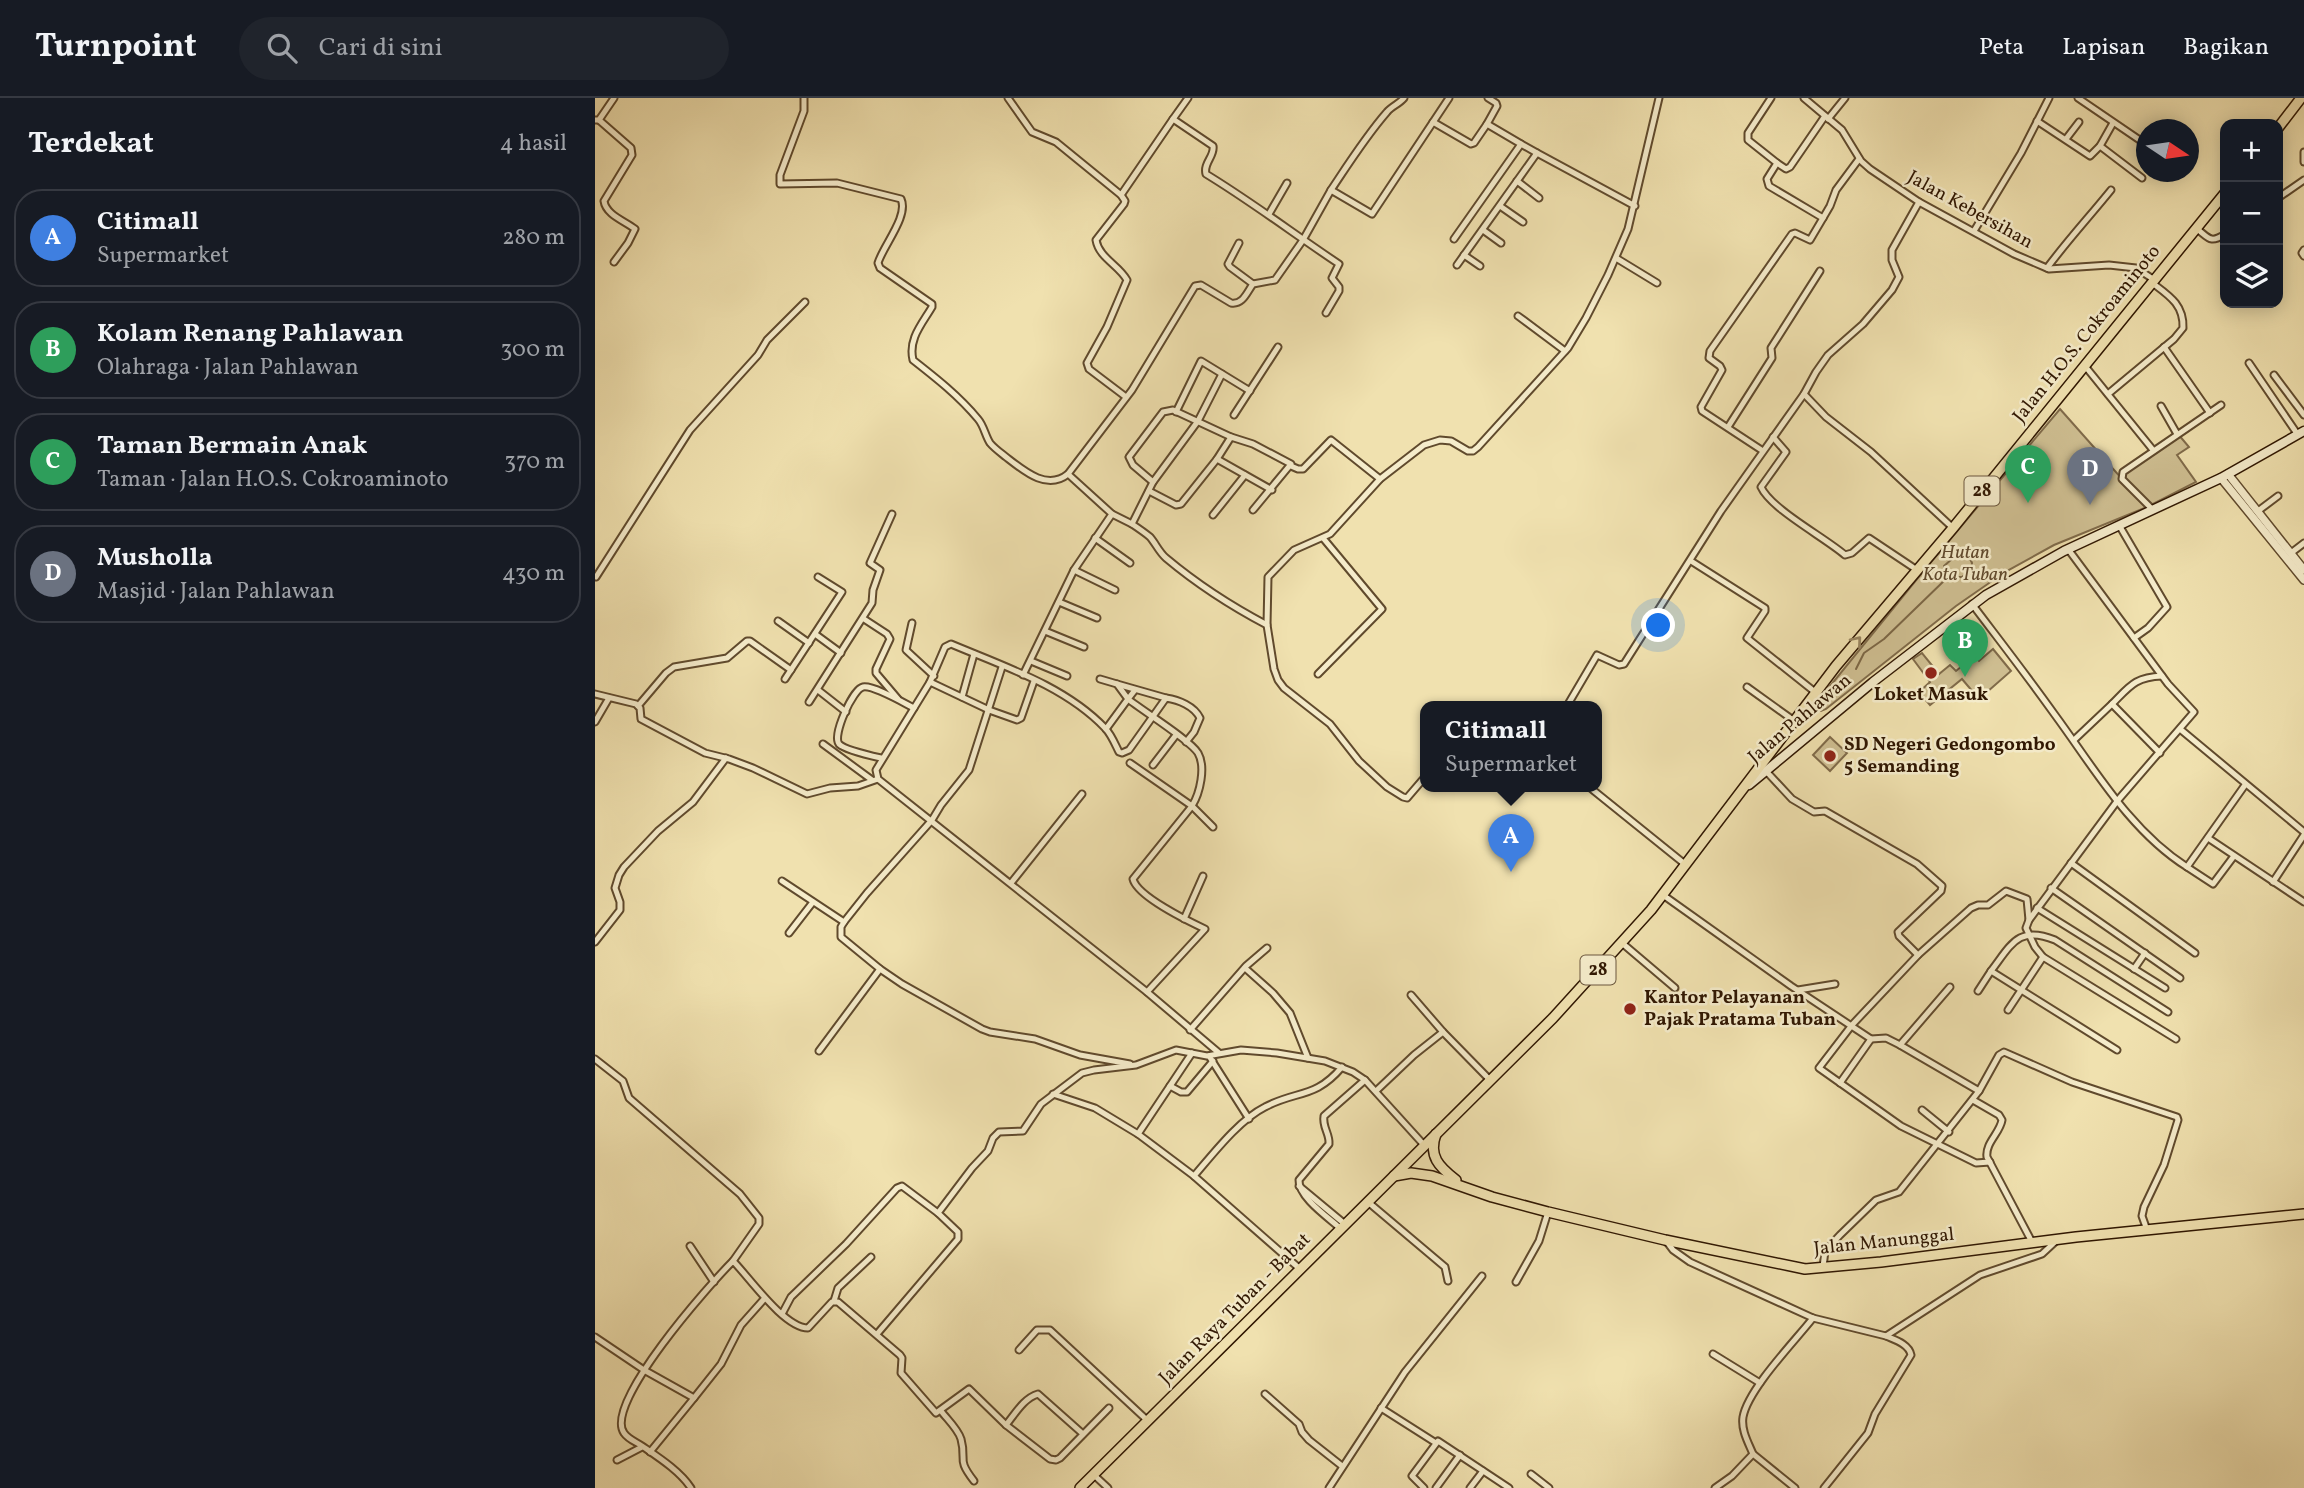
<!DOCTYPE html>
<html lang="id">
<head>
<meta charset="utf-8">
<style>
	:root { --surface:#171b24; --page:#20242c; --text:#f1f3f6; --muted:#9ea1a6; --line:#363941; --accent:#8c9099 }
	body { margin:0; font-family:Vollkorn,serif; background:var(--page); color:var(--text) }
	.controls { position:absolute; right:21px; top:21px; display:grid; overflow:hidden; border-radius:14px; box-shadow:0 4px 18px #0003 }
	.controls button { width:63px; height:63px; display:grid; place-items:center; padding:0; border:0; border-bottom:2px solid var(--line); background:var(--surface); color:var(--text); font:35px sans-serif }
	.compass { position:absolute; left:1541px; top:21px; width:63px; height:63px; border-radius:50%; background:var(--surface); box-shadow:0 4px 18px #0003; rotate:103deg }
	.you { position:absolute; left:1064px; top:528px; width:24px; height:24px; margin:-18px; border:5px solid #fff; border-radius:50%; background:#1a73e8; box-shadow:0 0 0 10px #1a73e833 }
	.badge { display:grid; place-items:center; width:46px; height:46px; border-radius:50%; background:var(--accent); color:#fff; font-size:23px; font-weight:700 }
	.pin { position:absolute; translate:-50% -58px; filter:drop-shadow(0 2px 4px #0008) }
	.pin::after { content:''; position:absolute; top:37px; width:24px; height:21px; background:inherit; clip-path:polygon(0 0,100% 0,50% 100%) }
	.popup { position:absolute; left:825px; top:603px; width:182px; height:91px; box-sizing:border-box; display:grid; place-content:center; border-radius:14px; background:var(--surface); filter:drop-shadow(0 2px 5px #0005); font-size:23px; white-space:nowrap; color:var(--muted) }
	.popup b { font-size:26px; color:var(--text) }
	.popup::after { content:''; position:absolute; left:50%; top:100%; margin-left:-14px; border:14px solid transparent; border-top-color:var(--surface) }
	.list { margin:0; padding:0; list-style:none }
	h2 { display:flex; justify-content:space-between; align-items:center; height:91px; margin:0; padding:0 28px; font-size:30px }
	h2 small { font-size:23px; font-weight:400; color:var(--muted) }
	.list li { display:grid; grid-template-columns:46px 1fr auto; gap:21px; align-items:center; box-sizing:border-box; height:98px; margin:0 14px 14px; padding:0 14px; border:2px solid var(--line); border-radius:28px }
	.list b { display:block; font-size:26px; white-space:nowrap }
	.list p { margin:0; font-size:23px; white-space:nowrap; color:var(--muted) }
	.list em { font-size:23px; font-style:normal; color:var(--muted) }
	.icon { flex:none; width:38px; height:38px; fill:none; stroke:currentColor; stroke-width:2; stroke-linecap:round; stroke-linejoin:round }
	.map { position:relative; flex:none; width:1709px; height:1390px; overflow:hidden }
	header { display:flex; align-items:center; gap:42px; box-sizing:border-box; height:98px; padding:0 35px; background:var(--surface); border-bottom:2px solid var(--line) }
	header strong { font-size:33px }
	nav { display:flex; gap:38px; margin-inline-start:auto; font-size:24px }
	.search { width:490px; height:63px; background:var(--page); display:flex; align-items:center; gap:18px; box-sizing:border-box; padding:0 24px; border-radius:38px; color:var(--muted); font-size:26px }
	main { display:flex }
	aside { flex:1; background:var(--surface) }
	.map>svg:first-child { display:block }
	.green { fill:#cfbf92; stroke:#806b4a; stroke-width:2 }
	.lines { fill:none; stroke-linecap:round; stroke-linejoin:round }
	.stream { stroke:#7c6746; stroke-width:2 }
	.minor-casing { stroke:#604a2d; stroke-width:9 }
	.tertiary-casing { stroke:#604a2d; stroke-width:10 }
	.secondary-casing { stroke:#301702; stroke-width:11 }
	.trunk-casing { stroke:#301702; stroke-width:12 }
	.minor { stroke:#f5eccb; stroke-width:5 }
	.tertiary { stroke:#f5eccb; stroke-width:7 }
	.secondary { stroke:#f5eccb; stroke-width:8 }
	.trunk { stroke:#f0e1af; stroke-width:9 }
	.oneway { stroke:#9a8661 }
	.poi-dot { fill:#8f2418; stroke:#f5eccb; stroke-width:2.5 }
	.labels { text-anchor:middle; dominant-baseline:central; stroke-width:5; stroke-linejoin:round; paint-order:stroke }
	.shield { fill:#f5eccb; stroke:#6b573e; stroke-width:2 }
	.shield-label { font-size:18px; font-weight:bold; fill:#301702 }
	.street-label { font-size:19px; fill:#301702; stroke:#f5eccb }
	.park-label { font-size:19px; font-style:italic; fill:#60492d; stroke:#f5eccb }
	.poi-label { font-size:19px; font-weight:bold; fill:#301702; stroke:#f5eccb; text-anchor:start }
</style>
</head>
<body>
<header>
<strong>Turnpoint</strong>
<div class="search"><svg class="icon" aria-label="search" viewBox="0 0 24 24"><circle cx="10" cy="10" r="6"/><path d="M15 15l6 6"/></svg>Cari di sini</div>
<nav><a>Peta</a><a>Lapisan</a><a>Bagikan</a></nav>
</header>
<main>
<aside>
<h2>Terdekat<small>4 hasil</small></h2>
<ul class="list">
<li><span class="badge" style="background:#3f7fe0">A</span><div><b>Citimall</b><p>Supermarket</p></div><em>280 m</em></li>
<li><span class="badge" style="background:#2e9e5b">B</span><div><b>Kolam Renang Pahlawan</b><p>Olahraga · Jalan Pahlawan</p></div><em>300 m</em></li>
<li><span class="badge" style="background:#2e9e5b">C</span><div><b>Taman Bermain Anak</b><p>Taman · Jalan H.O.S. Cokroaminoto</p></div><em>370 m</em></li>
<li><span class="badge" style="background:#6b7280">D</span><div><b>Musholla</b><p>Masjid · Jalan Pahlawan</p></div><em>430 m</em></li>
</ul>
</aside>
<div class="map">
<svg width="1709" height="1390" viewBox="0 0 1709 1390">
	<rect width="100%" height="100%" fill="#f0e1af"/>
	<filter id="stains"><feTurbulence type="fractalNoise" baseFrequency=".00286" numOctaves="4"/><feColorMatrix values="0 0 0 0 .2 0 0 0 0 .09 0 0 0 0 .02 0 0 0 .5 -.17"/></filter>
	<radialGradient id="worn" r=".72"><stop offset=".6" stop-color="#630" stop-opacity="0"/><stop offset="1" stop-color="#630" stop-opacity=".3"/></radialGradient>
	<g class="green">
		<path d="M1465,311l87,98 -93,38 -49,27 -49,34 -130,103 -5,2 -4,-2v-7l109,-134z"/>
		<path d="M1583,336l11,13 -12,8 19,27 -45,23 -28,-27v-4z"/>
		<path d="M1398,551l18,22 -32,28 -17,-20 -32,26 -11,-13 11,-10 -17,-23 9,-6 17,21 11,-9 6,6 18,-15 5,5z"/>
		<path d="M1235,639l17,16 -17,18 -17,-16z"/>
	</g>
	<g class="lines">
		<g class="stream">
			<path d="M1367,452l5,2 5,11 -1,7 -9,7h-13l-5,-5v-6z"/>
			<path d="M1261,571l8,-16 20,-14 64,-62"/>
		</g>
		<defs>
			<g id="minor">
				<path d="M209,0v13l-24,64v9l57,-1 64,16c8,17 -18,47 -23,64l2,5 52,36v3c-10,17 -24,32 -19,53 23,18 46,36 65,59 6,7 7,16 12,24 4,5 11,10 16,14 18,14 41,34 62,17l44,40 -38,56 -51,105"/>
				<path d="M413,0l24,34 24,10 65,53 4,6 -1,3 -28,36c3,18 23,25 31,40l-20,47 -20,36 2,6 37,28"/>
				<path d="M593,0l-15,21 40,27c2,10 -10,17 -7,28 46,28 88,60 133,90l-7,14 7,9v4l-13,22"/>
				<path d="M1209,0l38,32 19,31 9,8 49,33 95,52 35,15 60,-4 27,3 17,11"/>
				<path d="M1483,0l69,47"/>
				<path d="M1233,21l17,-21"/>
				<path d="M0,22h4l15,-22"/>
				<path d="M4,22l32,28 1,7 -28,46c2,14 21,20 31,28l-7,14 -14,19"/>
				<path d="M1442,23l53,35 10,-10 13,-23"/>
				<path d="M838,24l38,22 3,-1 13,-19 34,20 -67,95"/>
				<path d="M892,26l10,-18 -1,-3 -8,-5"/>
				<path d="M1471,41l13,-17"/>
				<path d="M926,46l16,9"/>
				<path d="M1505,48l42,32"/>
				<path d="M1709,54v10"/>
				<path d="M1182,65l9,6 4,-2 35,-51"/>
				<path d="M922,83l22,17"/>
				<path d="M736,92c18,-27 35,-54 56,-78 5,-6 12,-8 17,-14"/>
				<path d="M526,97l52,-76"/>
				<path d="M1683,100l26,-18"/>
				<path d="M905,108l23,16"/>
				<path d="M674,116l18,-31"/>
				<path d="M1228,120l7,-12 6,-16 23,-31"/>
				<path d="M1601,130c13,10 14,16 29,6"/>
				<path d="M888,132l18,13"/>
				<path d="M1379,133l47,-78 28,-55"/>
				<path d="M644,145l-11,21 2,3 23,17"/>
				<path d="M1709,152l-2,3 2,3"/>
				<path d="M869,157l16,11"/>
				<path d="M1021,160l41,25"/>
				<path d="M862,167l80,-112 98,53"/>
				<path d="M1452,170c20,-27 43,-52 64,-78"/>
				<path d="M923,218l47,35"/>
				<path d="M1569,249l46,66"/>
				<path d="M1654,265l49,72"/>
				<path d="M1490,268l68,84"/>
				<path d="M1679,277l30,40"/>
				<path d="M1209,296l22,23 45,35 82,76"/>
				<path d="M1513,296l66,-55 9,-11c1,-24 -15,-33 -32,-46"/>
				<path d="M1566,308l16,28"/>
				<path d="M581,314l25,-51 49,30"/>
				<path d="M639,317l44,-68"/>
				<path d="M1133,329l44,-69 -1,-10 49,-77"/>
				<path d="M1178,339l13,15 -25,35c10,22 63,50 84,68l7,-2 17,-15 48,32"/>
				<path d="M1168,353l-61,-40 -1,-4 21,-37 -2,-4 -11,-8 1,-7 82,-117 3,-1 15,7 13,-22 -54,-32 -2,-7 10,-16 -29,-23v-7l23,-35"/>
				<path d="M622,361l55,31"/>
				<path d="M696,368l7,3h5l28,-29 49,39"/>
				<path d="M473,376l64,-84 63,-104 6,-1 30,18c12,2 16,-11 22,-19l22,-4 28,-40 28,-50 41,24 77,-116"/>
				<path d="M558,384l-20,-17 -4,-8 34,-45 10,-2 58,27"/>
				<path d="M554,393l27,14 5,-1 36,-45 14,-22 22,7 38,20 -38,46"/>
				<path d="M1558,412l-31,-31 1,-7 98,-67"/>
				<path d="M1663,413l20,-15"/>
				<path d="M517,416l20,10 21,-42 45,-61 24,-47"/>
				<path d="M618,417l32,-40"/>
				<path d="M537,426c6,4 12,8 18,13 6,7 9,15 16,21 31,26 65,48 101,67l7,44 4,11 6,8 46,36 29,37 28,26 16,10 4,1 18,-21"/>
				<path d="M1524,427l48,82 -19,21 -14,10"/>
				<path d="M500,440l35,25"/>
				<path d="M1696,455l13,-10"/>
				<path d="M1096,463l74,47v3l-18,27 68,54"/>
				<path d="M479,472l41,20"/>
				<path d="M1,479l94,-147 68,-75 9,-15 38,-38"/>
				<path d="M464,504l38,16"/>
				<path d="M1377,506c28,37 56,73 83,111 39,53 75,116 132,152l58,-82"/>
				<path d="M269,521l23,15 3,5 -14,30v4l22,26"/>
				<path d="M183,523l31,22"/>
				<path d="M317,525l-6,27 28,26"/>
				<path d="M672,527l1,-48 26,-27 36,-16 50,-55 44,-34 16,-5 11,1 17,10h5l5,-4 90,-99 18,-30 22,-43 20,-46 31,-131"/>
				<path d="M450,533l39,16"/>
				<path d="M220,536l26,19"/>
				<path d="M436,563l36,15"/>
				<path d="M407,569l-33,103 -28,35 -9,15 -65,73 -23,29 -3,5v10l39,32 22,15 80,45 8,3 45,7 45,16 50,9"/>
				<path d="M723,576l64,-65 -59,-71"/>
				<path d="M190,581l57,-87 -24,-15"/>
				<path d="M505,581l17,5 11,15 -22,30"/>
				<path d="M335,584l59,28 28,10 4,-2 13,-37"/>
				<path d="M522,586l49,14"/>
				<path d="M1152,589l46,33"/>
				<path d="M223,592l28,22"/>
				<path d="M540,592l-7,9c15,12 62,41 70,54 8,14 2,40 -6,53l-59,73c4,17 55,42 72,50l-58,63"/>
				<path d="M0,596l41,10 4,4 1,11 64,34 24,6 24,9 54,26 23,-6 28,-2 20,-7"/>
				<path d="M367,599l12,-43"/>
				<path d="M214,604l63,-99 1,-13 7,-20 -10,-7 22,-49"/>
				<path d="M1517,606c18,-18 23,-27 50,-28"/>
				<path d="M43,608l28,-33 8,-6 53,-9 20,-17h3l41,29"/>
				<path d="M972,608l30,-51 22,10 5,-1 97,-153 83,-117 12,-22 12,-17 35,-31 29,-34 7,-13 -7,-17v-10l27,-48"/>
				<path d="M0,624l14,-24"/>
				<path d="M1585,631l124,103"/>
				<path d="M1479,642l38,-36 48,49"/>
				<path d="M591,644l8,-10 6,-14c-6,-12 -21,-18 -34,-20l-37,52 -7,3 -3,-1c-4,-8 -8,-18 -14,-24 -40,-42 -102,-62 -154,-84l-6,3 -15,35 -54,88 2,9 269,213 72,61"/>
				<path d="M228,646l49,36"/>
				<path d="M286,660c-9,-2 -36,-8 -42,-14 -7,-9 14,-55 24,-57 10,-2 41,16 51,21"/>
				<path d="M535,665l62,43 21,21"/>
				<path d="M558,667l23,-30"/>
				<path d="M1170,672l27,29 22,13 11,-1 92,53 25,22 -1,5 -43,41 1,4 19,19 53,-47 7,-3h10l18,-14 21,8 2,21 -3,8 9,19 8,10"/>
				<path d="M993,688l98,79"/>
				<path d="M1613,740l96,64"/>
				<path d="M1476,765l124,90"/>
				<path d="M1592,769l26,17 21,-28"/>
				<path d="M187,783l62,41"/>
				<path d="M1678,784l31,-47"/>
				<path d="M416,785l71,-89"/>
				<path d="M1456,790l129,90"/>
				<path d="M1068,797l128,91 80,53 15,-1 14,7 79,46 20,-36 5,-3 68,30 105,35 1,3 -14,45 -20,42 -2,9 5,14"/>
				<path d="M1442,810l128,80"/>
				<path d="M589,821l19,-43"/>
				<path d="M1434,822l89,-120 76,-88 -26,-28 -100,-135"/>
				<path d="M194,835l24,-31"/>
				<path d="M0,844l25,-32v-8l-5,-14 4,-13 5,-8 34,-36 35,-29 33,-44"/>
				<path d="M1027,845l53,45"/>
				<path d="M1323,857l-66,70 -33,43 82,58 75,37 14,-1"/>
				<path d="M650,870l28,25 17,20 18,45"/>
				<path d="M1539,871l11,-16"/>
				<path d="M1396,873c20,-26 27,-46 64,-31l113,72"/>
				<path d="M1203,892l37,-6"/>
				<path d="M1383,893l13,-20 126,79"/>
				<path d="M816,897l32,37 47,48"/>
				<path d="M1413,912l35,-53 133,82"/>
				<path d="M595,932l56,-64 21,-18"/>
				<path d="M1305,947l50,-58"/>
				<path d="M224,953l61,-82"/>
				<path d="M614,958l40,63"/>
				<path d="M0,961l28,22 6,17 111,96 19,24v6l-26,37"/>
				<path d="M1245,985l31,-44"/>
				<path d="M575,988l11,6h6l26,-31"/>
				<path d="M781,993l38,-36 29,-23"/>
				<path d="M458,996l42,14 43,26 56,42 106,93"/>
				<path d="M1378,1002l26,15 3,5c-2,13 -17,23 -15,37l45,85"/>
				<path d="M1327,1012l27,22"/>
				<path d="M543,1036l54,-81"/>
				<path d="M599,1078c19,-22 45,-56 71,-69 32,-17 50,-8 77,-40"/>
				<path d="M704,1088l47,39"/>
				<path d="M773,1104l77,65 3,14"/>
				<path d="M746,1131c-12,-11 -43,-32 -42,-49l30,-36c1,-10 -7,-17 -5,-28l41,-36"/>
				<path d="M1072,1144l6,8 17,12 123,56 73,18 94,-61 62,-21 14,-13"/>
				<path d="M95,1148l24,36"/>
				<path d="M1228,1169l2,-16 15,-16 36,-35 23,-8 80,-101"/>
				<path d="M921,1184l23,-41 9,-29"/>
				<path d="M239,1203l4,-13 33,-31"/>
				<path d="M187,1216l9,-17 55,-53 51,-56 5,-2 36,27"/>
				<path d="M282,1236l81,-95v-7l-20,-19 34,-45 16,-17 5,-13 6,-6 24,-1 18,-27 41,-31 12,-3 42,-5 40,-15 31,6 34,-6 36,3 48,8 28,11 12,8 59,65"/>
				<path d="M0,1239l49,33 50,28 27,-34 20,-39 24,-27"/>
				<path d="M424,1252l18,-20h13l98,91"/>
				<path d="M1118,1256l47,29"/>
				<path d="M670,1296l34,30 3,8 7,8 33,26"/>
				<path d="M786,1310l55,35"/>
				<path d="M346,1313c6,8 17,18 20,28 6,22 -5,19 13,42"/>
				<path d="M411,1327c9,-11 18,-27 32,-31l45,40"/>
				<path d="M55,1354l44,-54"/>
				<path d="M1158,1356l42,34"/>
				<path d="M22,1362l25,-13"/>
				<path d="M936,1376l18,14"/>
				<path d="M499,1377l14,13"/>
				<path d="M96,1390c-11,-17 -33,-31 -49,-42 -6,-4 -14,-7 -18,-13 -21,-29 86,-149 109,-172 16,16 51,67 75,67l24,-26h6l62,53 2,3 -1,15 35,40 33,-24 37,36 44,34 6,1 4,-2 49,-50"/>
				<path d="M734,1390l76,-116 77,-96"/>
				<path d="M829,1390l-12,-12 26,-35 71,47"/>
				<path d="M841,1390l24,-33"/>
				<path d="M875,1390l13,-17"/>
				<path d="M1120,1390l17,-12 21,-22c-5,-12 -12,-24 -10,-37 5,-28 52,-76 70,-99"/>
				<path d="M1229,1390l44,-55 7,-19 36,-59c-2,-11 -16,-15 -25,-19"/>
			</g>
			<g id="tertiary">
				<path d="M1633,376l76,96"/>
				<path d="M1626,380l83,102"/>
			</g>
			<path id="secondary" d="M1154,687l124,-103 113,-87 78,-44 157,-73 83,-47"/>
			<g id="trunk">
				<path d="M1683,30l23,-30"/>
				<path d="M841,1036c-8,22 3,33 20,46"/>
				<path d="M799,1078l17,-3 21,3 60,21 56,15 117,28 140,29 76,-7 195,-25 228,-23"/>
				<path d="M485,1390l473,-470 98,-108 185,-244 117,-138 272,-335"/>
			</g>
		</defs>
		<use href="#minor" class="minor-casing"/>
		<use href="#tertiary" class="tertiary-casing"/>
		<use href="#secondary" class="secondary-casing"/>
		<use href="#trunk" class="trunk-casing"/>
		<use href="#minor" class="minor"/>
		<use href="#tertiary" class="tertiary"/>
		<use href="#secondary" class="secondary"/>
		<use href="#trunk" class="trunk"/>
	</g>
	<defs><path id="oneway-chevron" d="M-2-3.5L2.5 0L-2 3.5" fill="none" stroke-width="1.6" stroke-linecap="round" stroke-linejoin="round" transform="scale(1.75)"/></defs>
	<use class="oneway" href="#oneway-chevron" transform="translate(1262 543) rotate(-50)"/>
	<g class="poi-dot">
		<circle cx="1336" cy="575" r="7"/>
		<circle cx="1235" cy="658" r="7"/>
		<circle cx="1035" cy="911" r="7"/>
	</g>
	<g class="labels">
		<g class="shield">
			<rect x="1369.5" y="378.5" width="35" height="29" rx="5"/>
			<rect x="985.5" y="857.5" width="35" height="29" rx="5"/>
		</g>
		<g class="shield-label">
			<text x="1387" y="393">28</text>
			<text x="1003" y="872">28</text>
		</g>
		<g class="street-label">
			<text transform="translate(1375 112) rotate(29)">Jalan Kebersihan</text>
			<text transform="translate(1492 236) rotate(-51)">Jalan H.O.S. Cokroaminoto</text>
			<text transform="translate(1205 621) rotate(-40)">Jalan Pahlawan</text>
			<text transform="translate(1289 1144) rotate(-6)">Jalan Manunggal</text>
			<text transform="translate(640 1211) rotate(-45)">Jalan Raya Tuban - Babat</text>
		</g>
		<g class="park-label">
			<text x="1370" y="455">Hutan<tspan x="1370" dy="22">Kota Tuban</tspan></text>
		</g>
		<g class="poi-label">
			<text x="1336" y="597" text-anchor="middle">Loket Masuk</text>
			<text x="1249" y="647">SD Negeri Gedongombo<tspan x="1249" dy="22">5 Semanding</tspan></text>
			<text x="1049" y="900">Kantor Pelayanan<tspan x="1049" dy="22">Pajak Pratama Tuban</tspan></text>
		</g>
	</g>
	<rect width="100%" height="100%" filter="url(#stains)"/>
	<rect width="100%" height="100%" fill="url(#worn)"/>
</svg>
<div class="controls">
<button>+</button>
<button>−</button>
<button><svg class="icon" aria-label="layers" viewBox="0 0 24 24"><path d="M12 4l9 5-9 5-9-5zM3 14l9 5 9-5"/></svg></button>
</div>
<svg class="compass" viewBox="-18 -18 36 36"><path d="M0-13l5 13h-10z" fill="#e53935"/><path d="M0 13l5-13h-10z" fill="#9ea1a6"/></svg>
<div class="you"></div>
<div class="pin badge" style="left:916px;top:774px;background:#3f7fe0">A</div>
<div class="popup"><b>Citimall</b>Supermarket</div>
<div class="pin badge" style="left:1370px;top:579px;background:#2e9e5b">B</div>
<div class="pin badge" style="left:1433px;top:405px;background:#2e9e5b">C</div>
<div class="pin badge" style="left:1495px;top:407px;background:#6b7280">D</div>
</div>
</main>
</body>
</html>
